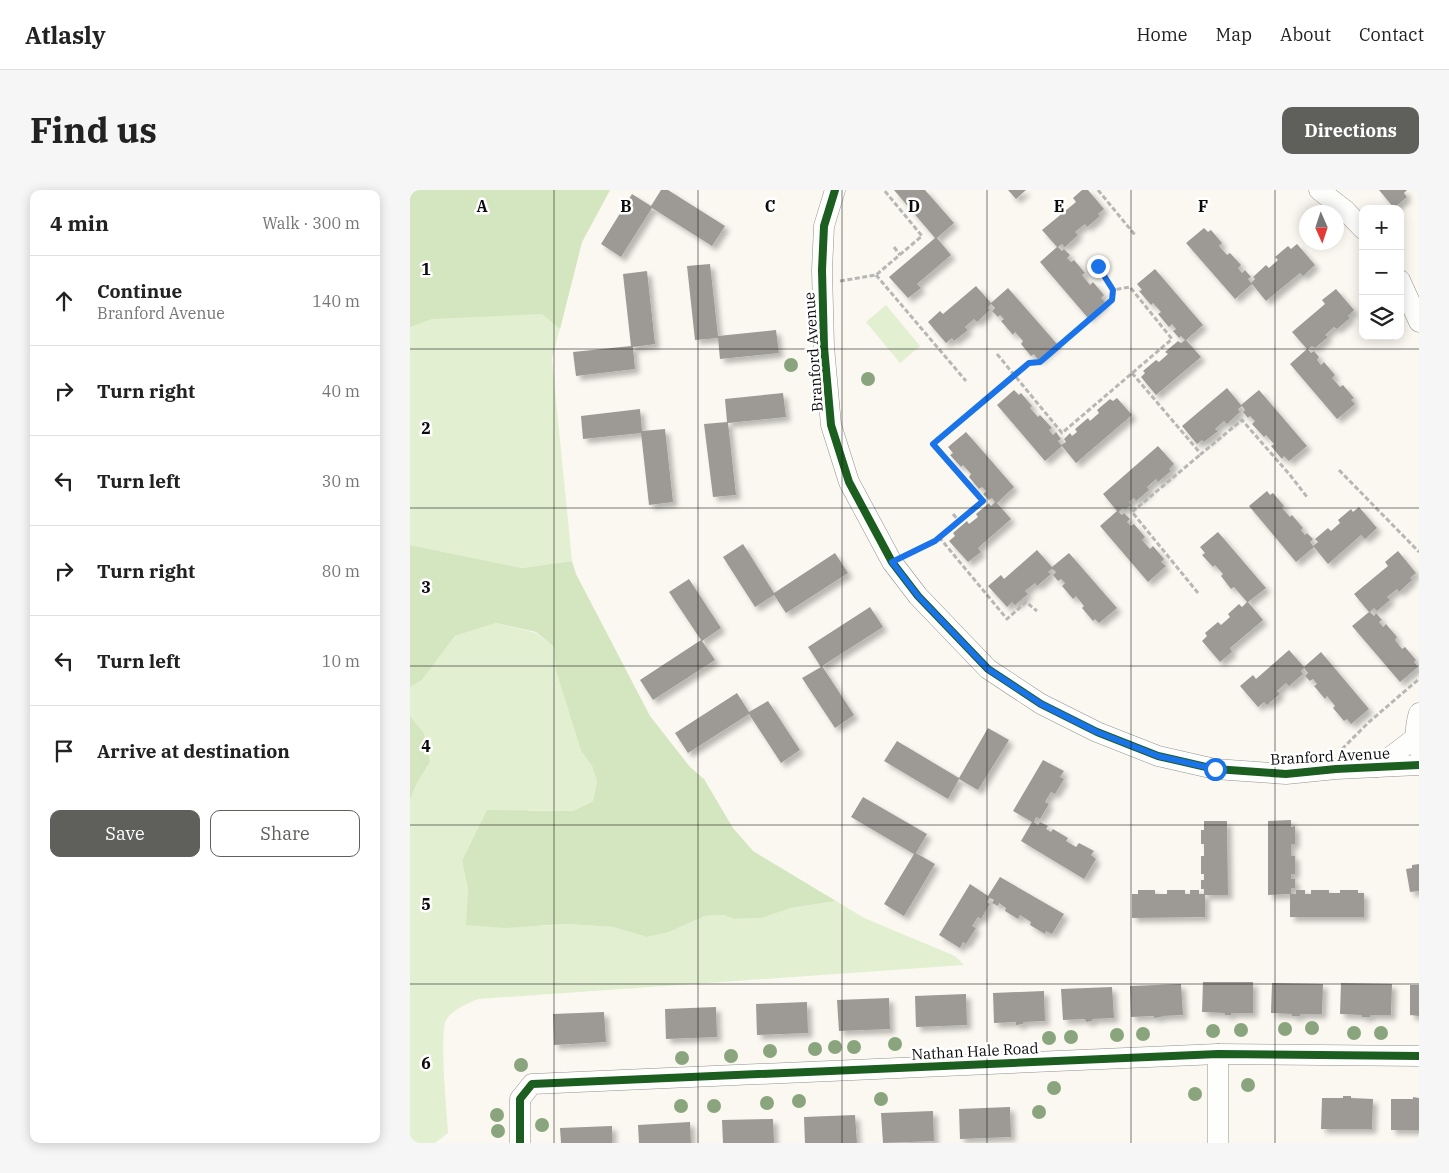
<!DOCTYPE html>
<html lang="en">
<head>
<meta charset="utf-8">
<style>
	:root { --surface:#fff; --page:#f6f6f6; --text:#222; --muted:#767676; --line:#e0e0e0; --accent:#5f5f5c }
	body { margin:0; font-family:"IBM Plex Serif",serif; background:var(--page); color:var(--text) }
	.controls { position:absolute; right:15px; top:15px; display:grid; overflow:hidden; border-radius:10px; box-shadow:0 2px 12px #0003 }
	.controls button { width:45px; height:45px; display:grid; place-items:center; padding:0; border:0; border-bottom:1px solid var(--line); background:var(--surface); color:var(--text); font:25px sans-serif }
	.compass { position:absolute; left:889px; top:15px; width:45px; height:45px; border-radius:50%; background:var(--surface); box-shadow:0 2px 12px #0003; rotate:177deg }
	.stop { position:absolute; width:15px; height:15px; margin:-11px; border:4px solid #1a73e8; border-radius:50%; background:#fff }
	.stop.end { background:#1a73e8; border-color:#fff; box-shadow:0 1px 5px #0008 }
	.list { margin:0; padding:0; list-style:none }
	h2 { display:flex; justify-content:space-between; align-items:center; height:65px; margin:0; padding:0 20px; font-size:21px }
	h2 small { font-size:16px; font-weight:400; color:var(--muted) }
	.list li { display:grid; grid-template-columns:32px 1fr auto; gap:15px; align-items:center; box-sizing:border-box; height:90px; padding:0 20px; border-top:1px solid var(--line) }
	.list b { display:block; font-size:19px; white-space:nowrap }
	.list p { margin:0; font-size:16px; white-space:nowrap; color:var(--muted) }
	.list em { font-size:16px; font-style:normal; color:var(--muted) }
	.actions { display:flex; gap:10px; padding:15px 20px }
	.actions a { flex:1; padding:11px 0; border:1px solid var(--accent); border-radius:10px; text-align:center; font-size:18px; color:var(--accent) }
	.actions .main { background:var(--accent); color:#fff }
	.icon { flex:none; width:28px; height:28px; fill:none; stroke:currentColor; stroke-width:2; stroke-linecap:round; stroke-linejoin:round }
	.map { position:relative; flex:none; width:1009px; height:953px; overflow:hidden; border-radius:10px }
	header { display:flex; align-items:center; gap:30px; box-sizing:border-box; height:70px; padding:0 25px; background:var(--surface); border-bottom:1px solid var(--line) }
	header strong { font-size:24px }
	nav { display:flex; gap:28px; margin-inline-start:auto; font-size:18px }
	.intro { display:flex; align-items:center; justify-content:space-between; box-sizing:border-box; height:120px; padding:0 30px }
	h1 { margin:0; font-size:35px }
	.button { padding:12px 22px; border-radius:10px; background:var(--accent); color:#fff; font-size:18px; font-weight:700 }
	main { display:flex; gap:30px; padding:0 30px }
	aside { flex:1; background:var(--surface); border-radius:10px; box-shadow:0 2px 12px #0003 }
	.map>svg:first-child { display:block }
	.green { fill:#e3efd1 }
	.forest { fill:#d4e6c0 }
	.building { fill:#9d9a96; filter:url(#shadow) }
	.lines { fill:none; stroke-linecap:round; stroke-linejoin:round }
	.minor-casing { stroke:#93928f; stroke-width:21 }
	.path { stroke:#b7b7b5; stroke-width:3; stroke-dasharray:5 2.5; stroke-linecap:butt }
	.minor { stroke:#fefefd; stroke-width:20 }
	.cycleway-casing { stroke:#fff; stroke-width:11 }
	.cycleway { stroke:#1b5e20; stroke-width:8 }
	.tree { fill:#8aa57e }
	.route { stroke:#1a73e8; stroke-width:6 }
	.grid { fill:none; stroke:#0c0c0c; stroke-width:1; stroke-opacity:0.55 }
	.labels { text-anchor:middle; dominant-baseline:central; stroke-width:5; stroke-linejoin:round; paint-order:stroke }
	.street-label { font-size:15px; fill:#0c0c0c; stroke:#fff }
	.grid-label { font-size:16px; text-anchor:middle; font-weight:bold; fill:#0c0c0c; stroke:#fff; stroke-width:5; stroke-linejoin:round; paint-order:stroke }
</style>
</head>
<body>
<header>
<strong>Atlasly</strong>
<nav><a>Home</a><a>Map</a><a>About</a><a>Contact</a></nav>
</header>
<div class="intro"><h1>Find us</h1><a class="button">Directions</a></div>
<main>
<aside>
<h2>4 min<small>Walk · 300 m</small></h2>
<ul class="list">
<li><svg class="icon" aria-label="ahead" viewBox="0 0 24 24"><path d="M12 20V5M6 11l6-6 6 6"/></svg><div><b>Continue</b><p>Branford Avenue</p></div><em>140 m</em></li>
<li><svg class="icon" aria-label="right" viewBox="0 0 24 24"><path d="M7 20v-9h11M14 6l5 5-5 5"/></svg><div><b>Turn right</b></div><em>40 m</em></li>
<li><svg class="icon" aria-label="left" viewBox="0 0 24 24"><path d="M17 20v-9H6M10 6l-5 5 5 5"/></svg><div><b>Turn left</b></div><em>30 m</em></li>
<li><svg class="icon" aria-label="right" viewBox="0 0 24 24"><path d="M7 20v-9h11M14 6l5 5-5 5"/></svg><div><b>Turn right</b></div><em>80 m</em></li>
<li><svg class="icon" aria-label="left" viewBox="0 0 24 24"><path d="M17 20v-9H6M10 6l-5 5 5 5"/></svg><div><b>Turn left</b></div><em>10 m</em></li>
<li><svg class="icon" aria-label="arrive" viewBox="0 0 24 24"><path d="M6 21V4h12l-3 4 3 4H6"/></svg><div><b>Arrive at destination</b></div></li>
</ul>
<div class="actions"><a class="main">Save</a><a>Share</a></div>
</aside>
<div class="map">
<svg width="1009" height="953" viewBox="0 0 1009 953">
	<defs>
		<filter id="shadow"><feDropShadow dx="4.5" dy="4.5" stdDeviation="2.5" flood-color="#0004"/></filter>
	</defs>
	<rect width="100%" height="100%" fill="#faf8f0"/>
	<g class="green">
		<path d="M0,0h200l-28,52 -30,117 20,202 -50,7 -112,-23z"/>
		<path d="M476,115l34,41 -20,17 -34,-41z"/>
		<path d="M86,433l40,10 18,14 2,24 25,80 11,15 5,15 -4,20 -20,10 -44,-1 -67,51 6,28 -1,36 79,1 21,-2 46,3 34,10 22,-5 36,-16 18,-1 11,4 28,-1 29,-10 45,-7 28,17 91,38 9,9 -486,34c-11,5 -25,10 -32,21 -7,14 1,93 2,113l-13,10h-25v-343l7,-17 13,-21 -6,-29 -14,-17v-29l12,-7 33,-44z"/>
	</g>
	<g class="forest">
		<path d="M0,0h200l-28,52 -22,87 -18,-15 -110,5 -22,8z"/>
		<path d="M0,355l112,23 50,-7 4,13 74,142 40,51 14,12 29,49 20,23 83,50 -45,7 -29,10 -28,1 -11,-4 -18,1 -36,16 -22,5 -34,-10 -46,-3 -62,4 -39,-3 2,-36 -6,-28 25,-51 86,1 20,-10 4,-20 -5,-15 -11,-15 -25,-80 -2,-24 -18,-15 -40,-9 -41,13 -33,44 -12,7z"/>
		<path d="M0,526l14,17 6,29 -13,21 -7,17z"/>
	</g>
	<g class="building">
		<path d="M251,0h7l57,36 -13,20 -60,-38 -31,49 -20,-13 31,-50 19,12z"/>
		<path d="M484,0h31l29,33 -17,15 14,17 -34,29 4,4 -13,10 -19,-21 46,-39z"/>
		<path d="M598,0h18l-10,9z"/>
		<path d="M672,0h6l16,19 -6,5 2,2 -13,11 -2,-3 -10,8 3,3 -13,12 -3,-3 -4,3 4,4 2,-2 6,6 -3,3 4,4 3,-2 11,13 -3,2 8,10 3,-3 11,13 -3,3 4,4 -17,16 -48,-56 17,-15 -15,-17 34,-28 -3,-4z"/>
		<path d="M969,0h28l-3,3 3,4 -13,11z"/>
		<path d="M794,38l4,4 3,-2 11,13 -3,3 8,9 3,-2 11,12 -3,3 4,5 3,-3 6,7 -3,2 3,4 4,-4 -2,-2 13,-12 3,3 9,-8 -3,-3 13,-11 3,3 6,-5 18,21 -12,11 -3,-3 -34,28 -14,-17 -17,15 -49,-56z"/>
		<path d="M300,74l8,72 58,-6 3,23 -59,6 -2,-21 -23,2 -8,-74z"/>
		<path d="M745,79l48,56 -17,15 15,17 -45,38 -15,-18 4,-4 -2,-2 13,-11 3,2 9,-8 -3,-2 13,-11 3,2 4,-3 -4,-4 -2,2 -6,-7 3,-2 -4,-5 -3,3 -11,-13 3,-2 -8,-9 -2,2 -12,-14 3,-1 -5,-6z"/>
		<path d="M237,81l8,73 -22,3 2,22 -59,7 -3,-24 58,-6 -8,-72z"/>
		<path d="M566,96l15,17 17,-15 49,56 -19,16 -4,-6 -3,2 -10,-12 2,-3 -8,-9 -2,3 -12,-14 3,-2 -4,-4 -2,2 -6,-6 3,-3 -4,-4 -3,4 2,2 -13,12 -3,-3 -9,8 3,3 -14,11 -2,-3 -6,5 -18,-21 12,-11 3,3z"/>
		<path d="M926,99l18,21 -6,6 2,2 -13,11 -3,-2 -9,8 3,2 -13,11 -3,-2 -4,3 3,4 3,-2 5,6 -2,3 4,5 3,-3 11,13 -3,3 8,9 3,-2 11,13 -3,2 4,4 -18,15 -47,-55 17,-15 -15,-17 33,-28 -3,-4z"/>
		<path d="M817,198l14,17 18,-15 48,56 -18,15 -5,-5 -2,3 -11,-13 3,-2 -8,-9 -2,2 -12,-13 3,-3 -5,-5 -2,2 -5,-6 2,-2 -3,-4 -4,3 2,3 -13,12 -3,-3 -9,8 3,2 -14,11 -2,-2 -5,4 -15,-18z"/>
		<path d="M604,200l5,5 2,-2 11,13 -2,2 8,9 2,-2 12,13 -3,2 4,5 3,-3 5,7 -3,2 3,4 5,-3 -2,-3 6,-6 2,3 5,-4 -2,-3 13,-11 2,3 9,-8 -2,-3 13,-11 3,2 4,-3 15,17 -56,48 -14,-17 -17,15 -48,-56z"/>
		<path d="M373,203l3,24 -58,6 8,72 -23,2 -9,-73 23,-2 -2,-23z"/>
		<path d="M230,219l2,22 23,-2 8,73 -24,3 -8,-72 -58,6 -2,-23z"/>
		<path d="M556,242l48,55 -17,16 14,16 -33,29 3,4 -13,10 -19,-21 6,-5 -2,-3 14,-12 2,3 9,-7 -2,-3 13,-11 2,3 4,-4 -3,-4 -3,2 -6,-6 3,-3 -4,-4 -3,2 -10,-12 2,-3 -8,-9 -2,2 -11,-12 3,-2 -5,-6z"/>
		<path d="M748,256l16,18 -5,5 2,2 -13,11 -2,-3 -9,8 2,3 -13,11 -2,-3 -5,4 2,3 -6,5 -2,-2 -4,4 3,3 2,-2 6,6 -3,3 4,4 3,-2 11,13 -3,3 8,9 3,-3 11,13 -3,3 5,4 -18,16 -48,-56 17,-15 -14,-17z"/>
		<path d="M857,301l3,4 3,-2 11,13 -2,2 8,9 2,-2 11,13 -2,2 4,5 2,-2 6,6 -3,3 3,4 5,-4 -3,-3 13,-11 3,3 9,-8 -2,-3 13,-11 2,3 6,-5 18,21 -12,11 -4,-4 -33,29 -14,-17 -18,15 -47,-56z"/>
		<path d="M808,342l48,56 -18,14 15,18 -33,28 2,4 -12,10 -18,-21 5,-5 -2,-3 13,-11 3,3 9,-8 -2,-3 11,-10 3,3 5,-5 -13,-15 -3,2 -10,-13 2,-2 -8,-9 -2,2 -11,-12 3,-2 -5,-6z"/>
		<path d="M333,354l31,49 61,-40 13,20 -62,40 -12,-18 -19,12 -32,-50z"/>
		<path d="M627,360l15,17 17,-14 48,55 -18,15 -4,-4 -2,2 -11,-13 2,-2 -8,-10 -3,3 -11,-13 3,-3 -4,-4 -3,2 -5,-6 3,-3 -4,-3 -4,3 3,2 -14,12 -2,-3 -10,8 3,3 -13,11 -3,-3 -5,5 -19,-21 13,-11 3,4z"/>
		<path d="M988,361l18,22 -6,5 2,2 -13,12 -2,-3 -10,8 3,3 -13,11 -3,-3 -4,4 4,4 2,-3 6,7 -3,2 4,5 3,-3 11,13 -2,3 7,9 3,-2 11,13 -2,2 4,5 -18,15 -48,-56 17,-14 -15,-18 34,-28 -3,-4z"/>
		<path d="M279,389l32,49 -19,13 13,19 -62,40 -13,-20 61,-40 -32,-48z"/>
		<path d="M460,417l13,20 -61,39 32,49 -19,13 -33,-50 19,-11 -13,-20z"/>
		<path d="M879,460l15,17 17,-15 48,57 -18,15 -4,-5 -3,2 -11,-13 2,-2 -8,-10 -2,3 -11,-13 3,-2 -4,-5 -3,2 -5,-5 3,-3 -4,-5 -3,3 2,3 -14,12 -3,-3 -9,8 3,3 -13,11 -3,-3 -6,5 -18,-21 13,-11 3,4z"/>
		<path d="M327,503l12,19 19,-11 32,49 -19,13 -32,-49 -61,39 -13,-20z"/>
		<path d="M578,538l21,12 -31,50 -19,-11 -11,20 -64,-38 13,-20 62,37z"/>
		<path d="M633,570l21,11 -4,6 4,2 -9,15 -4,-2 -6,10 4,2 -9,15 -4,-2 -2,5 4,3 2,-3 8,4 -2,3 5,3 2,-3 15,9 -2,3 10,6 3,-4 15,8 -3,4 5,4 -12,20 -63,-38 11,-19 -19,-11z"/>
		<path d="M453,607l64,37 -11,19 19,11 -31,52 -20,-12 30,-50 -63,-37z"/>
		<path d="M881,630v7l4,-1v18h-4v12h4v18h-4v5h4v9h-4v6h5v-4h9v4h6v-4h18v3h11v-3h18v3h6v24h-74v-23l-22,1v-74z"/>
		<path d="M794,631h23l1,74h-23v22l-73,1v-24h6v-4h17v4h12v-4h18v4h5v-4h9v4h5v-5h-3v-9h3v-6h-3v-18h3v-12h-3v-14h3z"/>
		<path d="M1009,674v27l-9,1 -4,-23 6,-1v-3z"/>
		<path d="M590,687l64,37 -12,20 -6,-3 -1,3 -15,-9 1,-3 -11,-7 -2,4 -13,-8 1,-3 -7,-5 -1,3 -6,-3 2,-3 -4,-2 -3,4 3,2 -9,15 -3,-2 -6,9 4,2 -10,16 -3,-2 -3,6 -21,-13 31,-51 18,12z"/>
		<path d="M793,792h50v31h-22v2h-6v-2l-23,-1z"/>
		<path d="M862,793l51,1 -1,30h-22v2h-8v-2l-21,-1z"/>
		<path d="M931,793l51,1 -1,31h-21v2h-8v-2l-22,-1z"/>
		<path d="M771,794l2,31 -22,1v1l-7,1v-2l-23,1 -1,-31z"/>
		<path d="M1000,795h9v31l-9,-1z"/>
		<path d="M702,797l2,31 -22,1v2l-6,1 -1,-3 -22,1 -2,-31z"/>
		<path d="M634,801l1,30 -22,1v2l-7,1v-3l-22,1 -1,-30z"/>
		<path d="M556,804l1,31 -51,2 -1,-31z"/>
		<path d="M479,808l1,31 -51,2 -2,-31z"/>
		<path d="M397,812l1,31 -51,2 -1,-31z"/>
		<path d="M306,817l1,30 -51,2 -1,-30z"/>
		<path d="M194,822l2,30 -52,3 -1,-31z"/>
		<path d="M933,906h8v2l22,1 -1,30h-51l1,-31h21z"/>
		<path d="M1003,907l6,1v32h-28v-31h22z"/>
		<path d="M600,917l1,30 -51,2 -1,-30z"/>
		<path d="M523,921l1,30 -51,2 -2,-30z"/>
		<path d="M445,925l2,28h-52l-1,-26z"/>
		<path d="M363,929l1,24h-51l-1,-23z"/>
		<path d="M280,932l1,21h-52l-1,-18z"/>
		<path d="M202,936v17h-51l-1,-15z"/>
	</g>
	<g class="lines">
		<defs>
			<g id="minor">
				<path d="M425,0l-11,36 -2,44 2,77 7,78 18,57 43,80 26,34 70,73 53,35 56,28 61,24 57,13 71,5 50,-5 83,-4"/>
				<path d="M909,0l26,20 18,19"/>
				<path d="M990,90l19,42"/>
				<path d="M1009,560c-5,-13 -4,-24 0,-37"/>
				<path d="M967,577l38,-29"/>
				<path d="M808,864v89"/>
				<path d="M110,953v-44l12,-15 686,-30 201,2"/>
			</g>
		</defs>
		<use href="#minor" class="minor-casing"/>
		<g class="path">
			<path d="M688,0l37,45"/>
			<path d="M484,57l6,8"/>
			<path d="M466,85l90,106"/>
			<path d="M430,91l36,-6 46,-39 -38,-46"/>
			<path d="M587,164l65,79 110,-94 -42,-52 -17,3"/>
			<path d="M722,183l69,81 41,-34 48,55 17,22"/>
			<path d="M929,280l80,82"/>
			<path d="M543,324l6,7"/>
			<path d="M529,347l68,82 19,-17 11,9"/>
			<path d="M499,364l26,-13 48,-40 -50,-58 96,-80 11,-1 72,-62 1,-10 -15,-24"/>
			<path d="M788,403l-66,-81 69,-58"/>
			<path d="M932,559l27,-27 50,-43"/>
		</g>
		<use href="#minor" class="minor"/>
		<defs>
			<g id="cycleway">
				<path d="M425,0l-11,36 -2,44 2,77 7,78 18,57 43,80 26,34 70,73 53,35 56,28 61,24 57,13 71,5 50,-5 83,-4"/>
				<path d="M110,953v-44l12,-15 686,-30 201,2"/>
			</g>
		</defs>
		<use href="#cycleway" class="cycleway-casing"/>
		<use href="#cycleway" class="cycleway"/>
	</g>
	<g class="tree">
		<circle cx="381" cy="175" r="7"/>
		<circle cx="458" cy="189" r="7"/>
		<circle cx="902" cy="838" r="7"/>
		<circle cx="875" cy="839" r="7"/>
		<circle cx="831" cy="840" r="7"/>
		<circle cx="803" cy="841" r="7"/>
		<circle cx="944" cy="843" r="7"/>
		<circle cx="971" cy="843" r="7"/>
		<circle cx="733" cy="844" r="7"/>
		<circle cx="707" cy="845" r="7"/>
		<circle cx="661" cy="847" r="7"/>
		<circle cx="639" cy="848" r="7"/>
		<circle cx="485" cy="854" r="7"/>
		<circle cx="425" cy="857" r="7"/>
		<circle cx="444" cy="857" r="7"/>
		<circle cx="405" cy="859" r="7"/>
		<circle cx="360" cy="861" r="7"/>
		<circle cx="321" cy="866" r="7"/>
		<circle cx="272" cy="868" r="7"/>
		<circle cx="111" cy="875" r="7"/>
		<circle cx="838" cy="895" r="7"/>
		<circle cx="644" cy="898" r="7"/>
		<circle cx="785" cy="904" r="7"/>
		<circle cx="471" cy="909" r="7"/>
		<circle cx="389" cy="911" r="7"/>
		<circle cx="357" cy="913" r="7"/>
		<circle cx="271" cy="916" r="7"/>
		<circle cx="304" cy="916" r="7"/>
		<circle cx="629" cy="922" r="7"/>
		<circle cx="87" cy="925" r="7"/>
		<circle cx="132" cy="935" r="7"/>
		<circle cx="88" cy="941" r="7"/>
	</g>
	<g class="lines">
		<path class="route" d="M688,76l15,24 -1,10 -72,62 -11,1 -96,81 50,57 -48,40 -43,21 26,34 70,73 53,35 56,28 61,24 57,13"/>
	</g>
	<path class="grid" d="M144,0v953M288,0v953M432,0v953M577,0v953M721,0v953M865,0v953M0,159h1009M0,318h1009M0,476h1009M0,635h1009M0,794h1009"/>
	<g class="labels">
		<g class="street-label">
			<text transform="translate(403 162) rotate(-94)">Branford Avenue</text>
			<text transform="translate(920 566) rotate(-3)">Branford Avenue</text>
			<text transform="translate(565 861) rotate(-3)">Nathan Hale Road</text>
		</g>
	</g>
	<g class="grid-label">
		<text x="72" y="22">A</text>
		<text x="216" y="22">B</text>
		<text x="360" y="22">C</text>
		<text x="504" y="22">D</text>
		<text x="649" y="22">E</text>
		<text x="793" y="22">F</text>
		<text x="16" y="85">1</text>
		<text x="16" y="244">2</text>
		<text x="16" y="403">3</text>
		<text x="16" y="562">4</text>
		<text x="16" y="720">5</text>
		<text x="16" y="879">6</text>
	</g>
</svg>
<div class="controls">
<button>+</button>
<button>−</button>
<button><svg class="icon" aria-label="layers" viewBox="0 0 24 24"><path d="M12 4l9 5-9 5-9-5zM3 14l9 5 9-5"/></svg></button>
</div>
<svg class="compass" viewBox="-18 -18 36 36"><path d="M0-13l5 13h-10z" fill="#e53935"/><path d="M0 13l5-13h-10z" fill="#767676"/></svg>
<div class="stop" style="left:805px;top:579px"></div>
<div class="stop end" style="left:688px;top:76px"></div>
</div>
</main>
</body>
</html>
